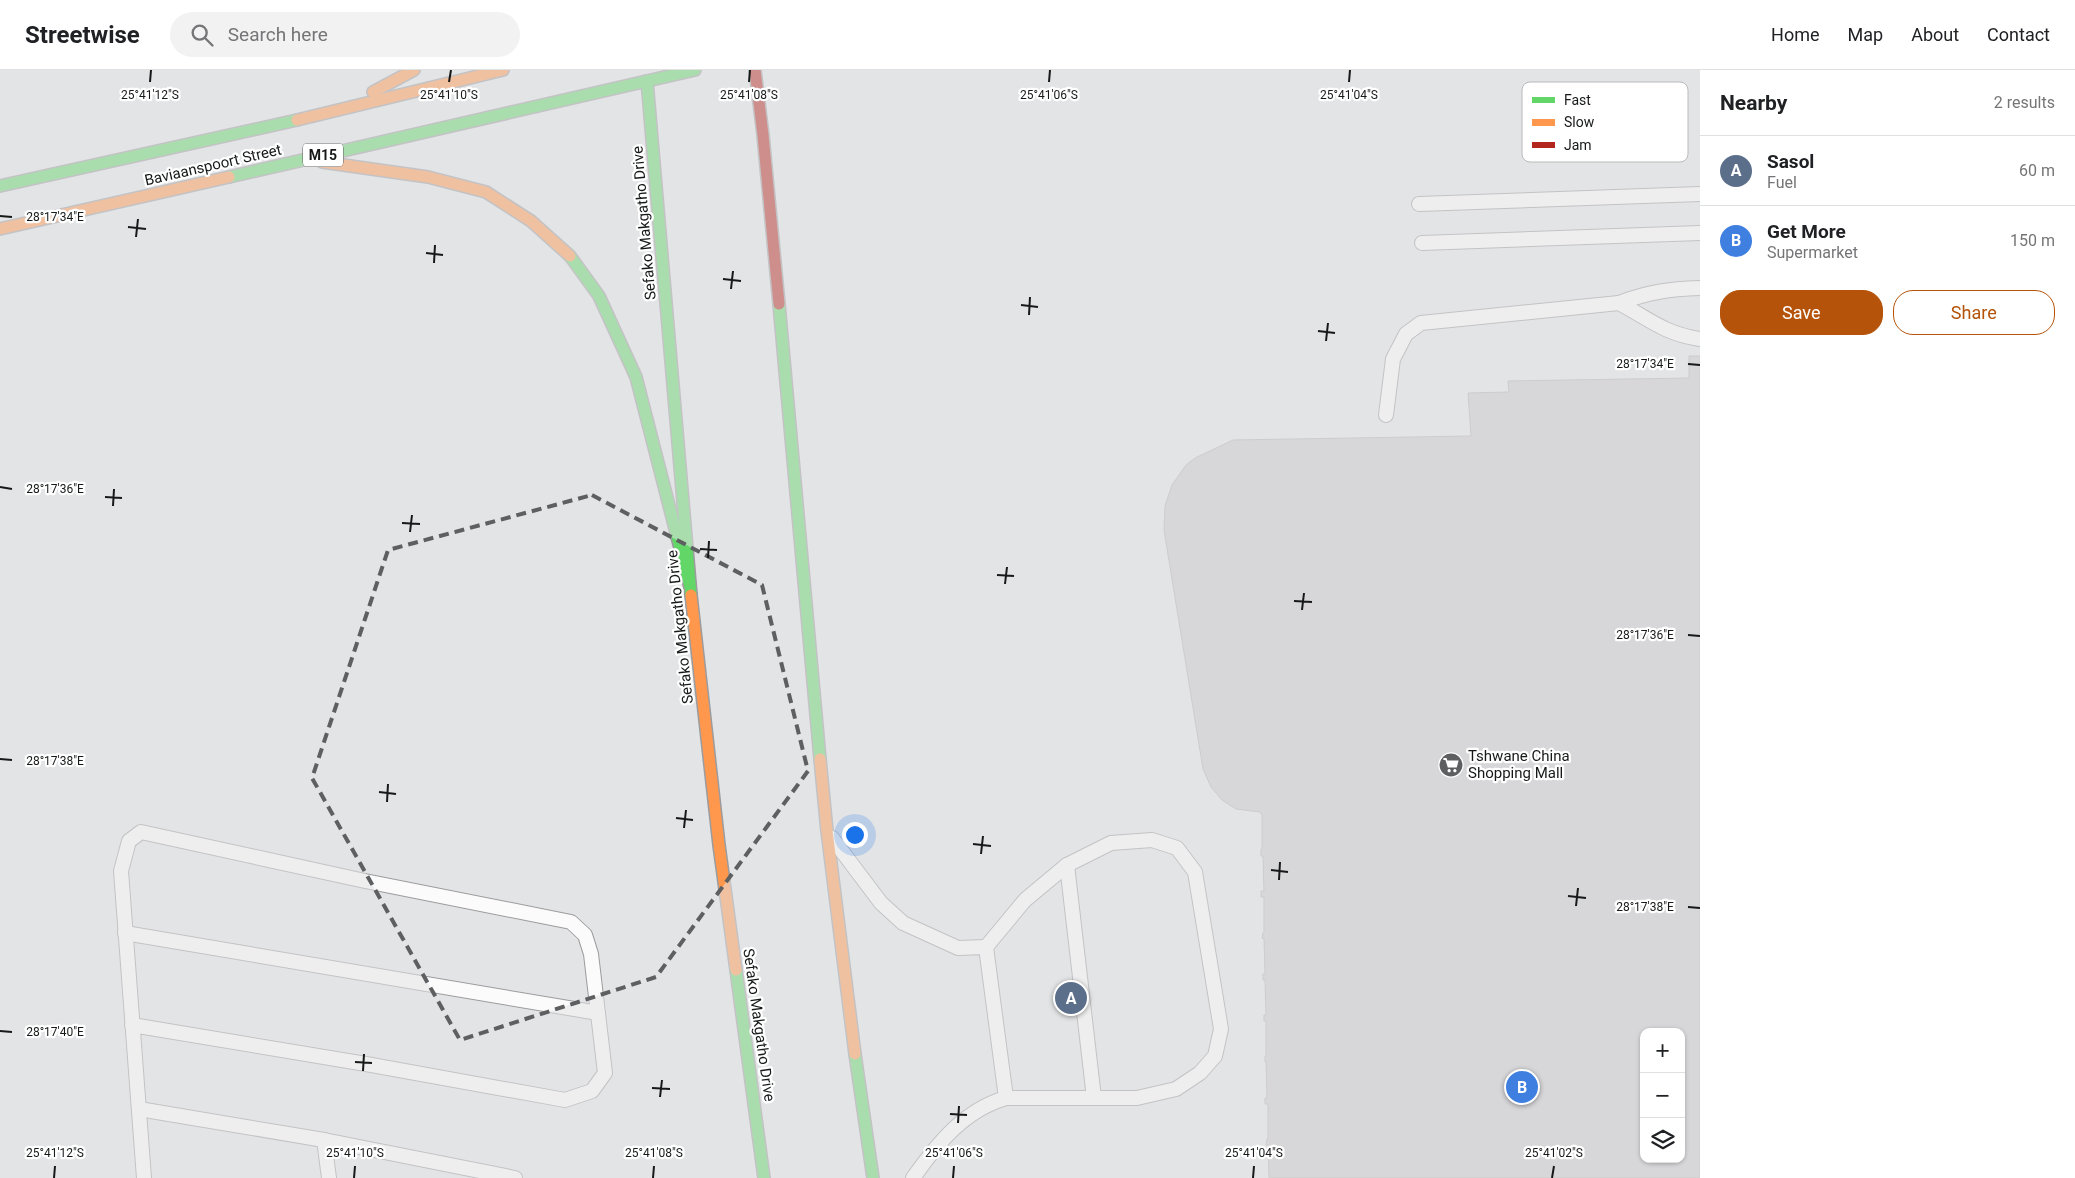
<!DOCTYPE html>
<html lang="en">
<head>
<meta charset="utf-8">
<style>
	:root { --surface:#fff; --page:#f2f2f2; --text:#202124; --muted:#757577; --line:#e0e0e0; --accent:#b45309 }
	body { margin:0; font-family:Roboto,sans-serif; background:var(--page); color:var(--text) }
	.controls { position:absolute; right:15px; bottom:15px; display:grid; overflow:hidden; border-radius:10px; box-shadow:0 1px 4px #0004 }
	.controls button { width:45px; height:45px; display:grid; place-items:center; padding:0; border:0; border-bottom:1px solid var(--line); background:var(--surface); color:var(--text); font:25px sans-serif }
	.you { position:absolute; left:854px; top:764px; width:18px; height:18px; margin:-12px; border:4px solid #fff; border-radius:50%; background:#1a73e8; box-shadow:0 0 0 8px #1a73e833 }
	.badge { display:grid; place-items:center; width:32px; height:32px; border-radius:50%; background:var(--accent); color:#fff; font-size:16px; font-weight:700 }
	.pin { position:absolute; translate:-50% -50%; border:2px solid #fff; box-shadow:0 1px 5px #0006 }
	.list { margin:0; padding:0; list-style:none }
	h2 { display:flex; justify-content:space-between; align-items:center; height:65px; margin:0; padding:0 20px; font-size:21px }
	h2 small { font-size:16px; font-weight:400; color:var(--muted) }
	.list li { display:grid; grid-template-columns:32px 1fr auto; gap:15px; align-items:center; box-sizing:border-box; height:70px; padding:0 20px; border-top:1px solid var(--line) }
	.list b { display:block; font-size:19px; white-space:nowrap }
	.list p { margin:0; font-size:16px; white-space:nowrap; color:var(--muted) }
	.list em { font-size:16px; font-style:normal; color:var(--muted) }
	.actions { display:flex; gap:10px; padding:15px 20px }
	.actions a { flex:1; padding:11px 0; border:1px solid var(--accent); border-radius:20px; text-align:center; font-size:18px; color:var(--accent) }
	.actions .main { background:var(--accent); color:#fff }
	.icon { flex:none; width:28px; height:28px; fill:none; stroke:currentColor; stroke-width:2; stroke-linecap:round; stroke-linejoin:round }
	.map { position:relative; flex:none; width:1700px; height:1108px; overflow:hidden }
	header { display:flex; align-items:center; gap:30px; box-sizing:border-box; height:70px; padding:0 25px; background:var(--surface); border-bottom:1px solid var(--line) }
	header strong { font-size:24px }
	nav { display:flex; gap:28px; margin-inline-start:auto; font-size:18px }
	.search { width:350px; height:45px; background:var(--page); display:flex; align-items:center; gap:12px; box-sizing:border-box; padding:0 18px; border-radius:28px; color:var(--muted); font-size:19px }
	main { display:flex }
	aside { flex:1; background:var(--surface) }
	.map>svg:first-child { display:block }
	.building { fill:#c8c7c9; stroke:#b0b0b1; fill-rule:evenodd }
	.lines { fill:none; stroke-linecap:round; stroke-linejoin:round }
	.lane-casing { stroke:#9c9c9e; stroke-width:16 }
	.fast-casing { stroke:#9c9c9e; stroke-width:14 }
	.slow-casing { stroke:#9c9c9e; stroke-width:14 }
	.jam-casing { stroke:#9c9c9e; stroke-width:14 }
	.lane { stroke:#fbfbfb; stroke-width:14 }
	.fast { stroke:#63d668; stroke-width:11 }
	.slow { stroke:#ff974d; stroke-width:11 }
	.jam { stroke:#b3261e; stroke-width:11 }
	.marked { fill:none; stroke:#5e5f60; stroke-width:4; stroke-dasharray:10 6; stroke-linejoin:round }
	.ticks { fill:none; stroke:#171818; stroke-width:2 }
	.labels { text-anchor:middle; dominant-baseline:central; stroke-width:4.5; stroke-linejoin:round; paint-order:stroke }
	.shield { fill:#fff; stroke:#5d5d5d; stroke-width:1 }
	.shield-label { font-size:14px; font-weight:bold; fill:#171818 }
	.street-label { font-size:15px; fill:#171818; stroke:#fff }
	.poi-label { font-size:15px; fill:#171818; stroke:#fff; text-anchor:start }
	.key { fill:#fff; stroke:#b9baba; stroke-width:1 }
	.key-label { font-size:14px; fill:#171818 }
	.ticks-label { font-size:12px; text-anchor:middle; fill:#171818; stroke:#fff; stroke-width:4.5; stroke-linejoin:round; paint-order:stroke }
</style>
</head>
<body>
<header>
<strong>Streetwise</strong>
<div class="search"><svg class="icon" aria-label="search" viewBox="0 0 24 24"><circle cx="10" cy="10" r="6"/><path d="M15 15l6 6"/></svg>Search here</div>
<nav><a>Home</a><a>Map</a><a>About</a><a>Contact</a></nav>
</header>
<main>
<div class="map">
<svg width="1700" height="1108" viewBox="0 0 1700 1108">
	<rect width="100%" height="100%" fill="#e3e4e6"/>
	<path class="building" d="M1689,286h11v822h-431l-1,-33h-2l1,-6h1v-35h-3v-6h2l-1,-36h-1v-6h1v-35h-2v-6h2l-1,-35h-2v-6h2l-1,-35 -2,-1 1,-5h1v-36h-3v-6h3l-1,-35h-2v-7h1v-34l-2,-3 -24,-3 -14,-9 -11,-13 -8,-18 -39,-239 1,-24 7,-21 14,-20 9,-7 38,-18 238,-4 -3,-43 41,-1 -1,-11 181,-3zM1644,962h37v127h-37z"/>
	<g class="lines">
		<defs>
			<g id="lane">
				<path d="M1419,134l281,-10"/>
				<path d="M1422,173l278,-10"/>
				<path d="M1619,233c30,16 46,31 81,36"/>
				<path d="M1386,345l7,-56 13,-25 15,-11 198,-20c30,-11 50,-14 81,-15"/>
				<path d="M832,768l49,65 22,20 55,25 28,-1 20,151c-42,12 -69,46 -93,80"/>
				<path d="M1067,795l27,233"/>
				<path d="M125,863l473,80"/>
				<path d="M986,877l39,-47 42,-35 44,-22 41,-3 25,8 18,24 26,157 -6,27 -15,17 -24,16 -39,9h-131"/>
				<path d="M132,955l234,39 199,36 27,-9 13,-18 -14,-119 -6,-19 -14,-13 -206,-41 -224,-49 -12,9 -8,30 23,307"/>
				<path d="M139,1039l185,31 5,38"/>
				<path d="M324,1070l191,38"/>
			</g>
			<g id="fast">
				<path d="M647,11l44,514"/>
				<path d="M229,107l466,-107"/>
				<path d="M0,116l297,-66"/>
				<path d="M570,186l29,40 37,81 54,210"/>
				<path d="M779,234l41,455"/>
				<path d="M736,900l28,208"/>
				<path d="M855,984l18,124"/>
			</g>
			<g id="slow">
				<path d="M373,22l41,-22"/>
				<path d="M297,50l206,-50"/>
				<path d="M322,92l106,15 58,15 45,29 39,35"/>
				<path d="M0,159l229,-52"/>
				<path d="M691,525l28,250 17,125"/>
				<path d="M820,689l7,72 28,223"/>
			</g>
			<path id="jam" d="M755,0l8,65 16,169"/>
		</defs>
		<use href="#lane" class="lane-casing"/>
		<use href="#fast" class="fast-casing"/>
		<use href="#slow" class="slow-casing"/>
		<use href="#jam" class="jam-casing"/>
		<use href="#lane" class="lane"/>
		<use href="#fast" class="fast"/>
		<use href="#slow" class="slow"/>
		<use href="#jam" class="jam"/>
	</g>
	<path d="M0 0H1700V1108H0ZM592,425l170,90 46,186 -152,206 -196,63 -148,-262 76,-228z" fill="#e3e4e6" fill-opacity=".55" fill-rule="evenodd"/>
	<path class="marked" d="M592,425l170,90 46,186 -152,206 -196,63 -148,-262 76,-228z"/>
	<path class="ticks" d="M150,12l1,-12M449,12l2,-12M749,12l1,-12M1049,12l1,-12M1349,12l1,-12M0,146l12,1M128,157l18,2M136,167l2,-18M426,183l17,2M434,193l1,-18M723,209l18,2M731,219l2,-18M1021,235l17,2M1029,245l1,-18M1318,261l17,2M1326,271l2,-18M1688,294l12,1M0,417l12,2M105,427l17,1M113,436l1,-17M402,453l18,1M410,462l2,-17M700,479l17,1M708,488l1,-17M997,505l17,1M1005,514l2,-17M1294,531l18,1M1302,540l2,-17M1688,565l12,1M0,689l12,1M379,722l17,2M387,732l1,-18M676,748l17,2M684,758l2,-18M973,774l18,2M981,784l2,-18M1271,800l17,2M1279,810l1,-18M1568,826l18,2M1576,836l2,-18M1688,837l12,1M0,961l12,1M355,992l17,1M363,1001l1,-17M652,1018l18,1M660,1027l2,-17M950,1044l17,1M958,1053l1,-17M54,1108l1,-12M354,1108l1,-12M653,1108l1,-12M953,1108l1,-12M1253,1108l1,-12M1552,1108l2,-12"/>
	<defs>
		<symbol id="supermarket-disc" viewBox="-11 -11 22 22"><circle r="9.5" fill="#5e5f60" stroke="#fff"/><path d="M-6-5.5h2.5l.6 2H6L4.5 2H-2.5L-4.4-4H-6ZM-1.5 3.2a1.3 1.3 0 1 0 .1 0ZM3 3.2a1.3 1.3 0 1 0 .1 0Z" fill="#fff"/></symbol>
	</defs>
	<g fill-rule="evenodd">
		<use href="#supermarket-disc" x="1437" y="681" width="28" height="28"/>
	</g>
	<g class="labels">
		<rect class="shield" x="303" y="73.5" width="40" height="23" rx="4"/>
		<g class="shield-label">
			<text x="323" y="85">M15</text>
		</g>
		<g class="street-label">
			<text transform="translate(213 95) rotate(-13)">Baviaanspoort Street</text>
			<text transform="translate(644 153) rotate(-95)">Sefako Makgatho Drive</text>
			<text transform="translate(680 557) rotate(-96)">Sefako Makgatho Drive</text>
			<text transform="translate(759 955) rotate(82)">Sefako Makgatho Drive</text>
		</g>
		<g class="poi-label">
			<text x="1468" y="686">Tshwane China<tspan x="1468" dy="17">Shopping Mall</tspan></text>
		</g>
	</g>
	<rect x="1522" y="12" width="166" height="80" rx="8" class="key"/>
	<rect x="1532" y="27" width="23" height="6" fill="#63d668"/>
	<rect x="1532" y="49" width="23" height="7" fill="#ff974d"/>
	<rect x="1532" y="72" width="23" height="6" fill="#b3261e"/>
	<g class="key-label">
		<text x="1564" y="35">Fast</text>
		<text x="1564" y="57">Slow</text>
		<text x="1564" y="80">Jam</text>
	</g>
	<g class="ticks-label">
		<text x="150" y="29">25°41'12"S</text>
		<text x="449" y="29">25°41'10"S</text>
		<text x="749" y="29">25°41'08"S</text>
		<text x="1049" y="29">25°41'06"S</text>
		<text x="1349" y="29">25°41'04"S</text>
		<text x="55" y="151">28°17'34"E</text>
		<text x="1645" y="298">28°17'34"E</text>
		<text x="55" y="423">28°17'36"E</text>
		<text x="1645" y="569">28°17'36"E</text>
		<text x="55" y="695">28°17'38"E</text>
		<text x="1645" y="841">28°17'38"E</text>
		<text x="55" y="966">28°17'40"E</text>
		<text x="55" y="1087">25°41'12"S</text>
		<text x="355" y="1087">25°41'10"S</text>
		<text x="654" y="1087">25°41'08"S</text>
		<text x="954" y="1087">25°41'06"S</text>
		<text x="1254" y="1087">25°41'04"S</text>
		<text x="1554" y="1087">25°41'02"S</text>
	</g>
</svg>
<div class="controls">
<button>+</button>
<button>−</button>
<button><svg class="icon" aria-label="layers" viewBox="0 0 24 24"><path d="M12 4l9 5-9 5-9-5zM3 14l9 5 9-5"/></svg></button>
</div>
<div class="you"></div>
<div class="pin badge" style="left:1071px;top:928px;background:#5c6f8a">A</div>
<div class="pin badge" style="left:1522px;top:1017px;background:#3f7fe0">B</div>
</div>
<aside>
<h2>Nearby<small>2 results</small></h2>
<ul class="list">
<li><span class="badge" style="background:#5c6f8a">A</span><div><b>Sasol</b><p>Fuel</p></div><em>60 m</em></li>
<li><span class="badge" style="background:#3f7fe0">B</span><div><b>Get More</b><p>Supermarket</p></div><em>150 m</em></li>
</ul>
<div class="actions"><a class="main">Save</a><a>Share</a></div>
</aside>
</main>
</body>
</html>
